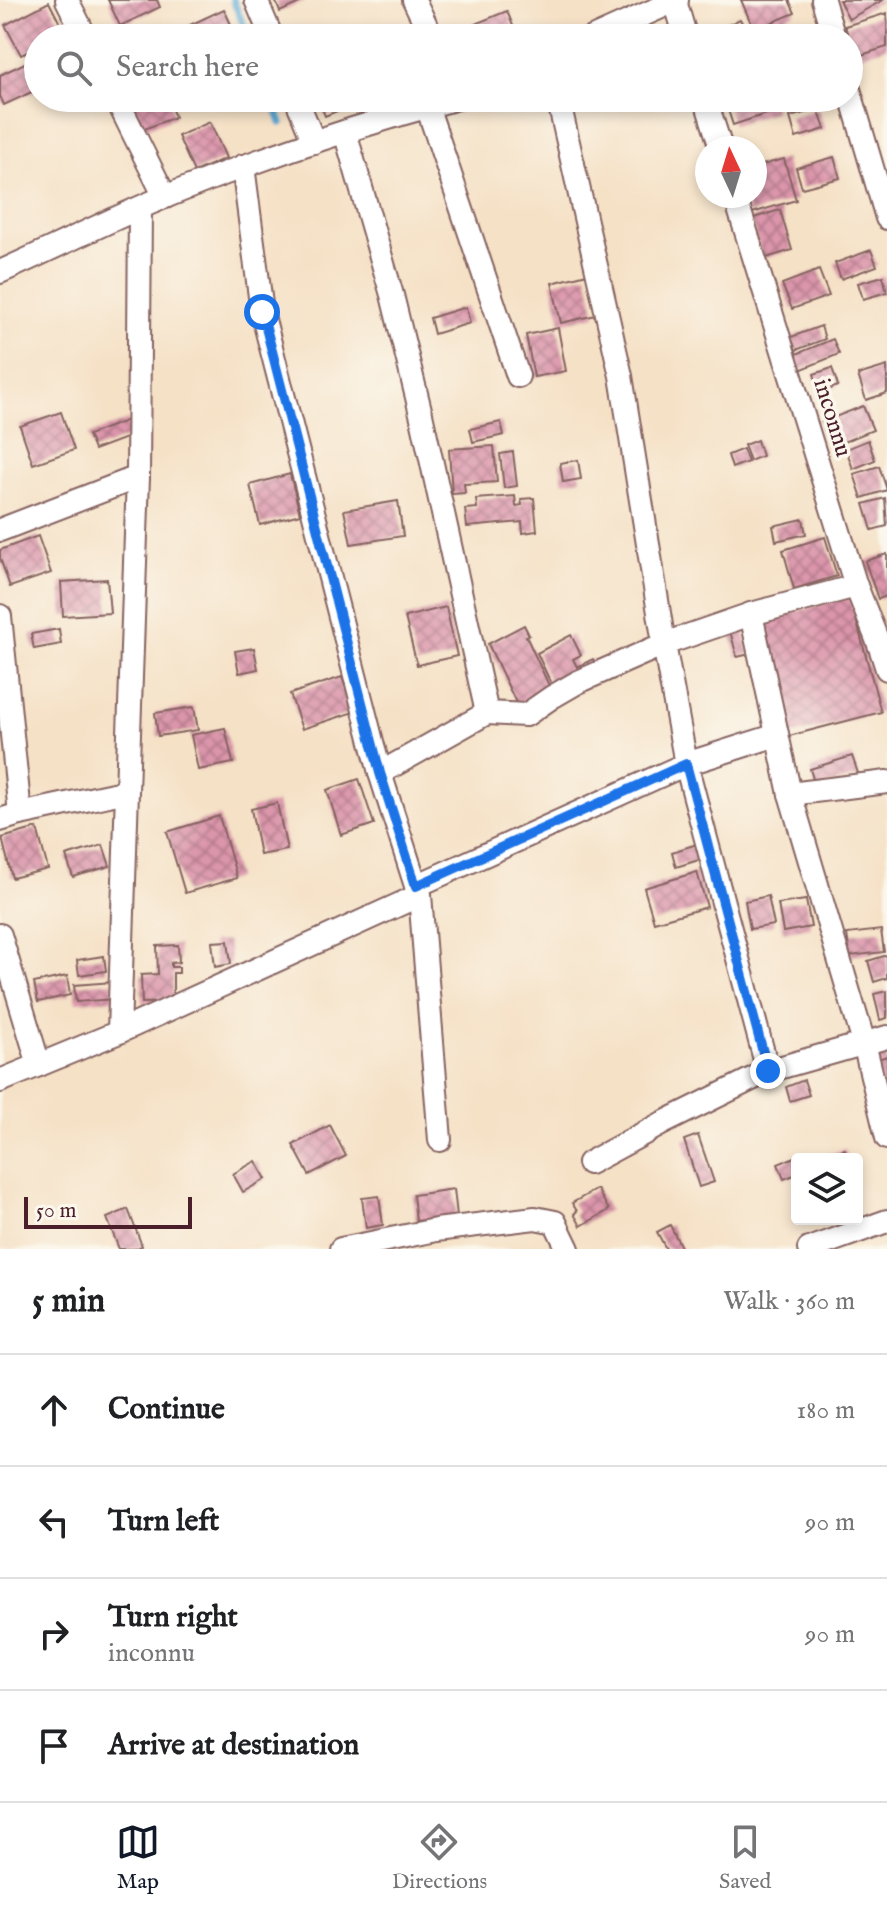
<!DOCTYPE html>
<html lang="en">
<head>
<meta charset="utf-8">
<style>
	:root { --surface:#fff; --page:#f6f6f6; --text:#202124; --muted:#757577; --line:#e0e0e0; --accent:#111827 }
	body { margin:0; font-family:"IM FELL English",serif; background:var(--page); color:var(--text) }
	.controls { position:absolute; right:24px; bottom:24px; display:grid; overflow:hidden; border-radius:8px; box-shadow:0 4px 12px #0003 }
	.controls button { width:72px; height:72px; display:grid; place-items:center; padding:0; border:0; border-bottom:2px solid var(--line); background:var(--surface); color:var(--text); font:40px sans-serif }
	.compass { position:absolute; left:695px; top:136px; width:72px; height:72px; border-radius:50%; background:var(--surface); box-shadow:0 4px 12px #0003; rotate:356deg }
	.scale { position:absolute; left:24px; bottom:20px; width:168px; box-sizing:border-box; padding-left:8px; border:4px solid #4a1f2b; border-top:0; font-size:22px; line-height:28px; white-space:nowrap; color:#4a1f2b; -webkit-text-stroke:6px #fbf7ec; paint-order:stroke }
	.stop { position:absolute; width:24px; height:24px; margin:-18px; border:6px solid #1a73e8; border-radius:50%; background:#fff }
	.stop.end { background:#1a73e8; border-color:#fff; box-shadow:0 2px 8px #0008 }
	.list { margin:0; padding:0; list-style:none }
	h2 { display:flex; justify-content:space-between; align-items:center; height:104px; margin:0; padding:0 32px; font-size:34px }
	h2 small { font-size:26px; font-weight:400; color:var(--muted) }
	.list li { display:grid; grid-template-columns:52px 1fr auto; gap:24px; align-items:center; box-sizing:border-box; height:112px; padding:0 32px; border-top:2px solid var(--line) }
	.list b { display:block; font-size:30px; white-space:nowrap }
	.list p { margin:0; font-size:26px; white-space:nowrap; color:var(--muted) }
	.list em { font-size:26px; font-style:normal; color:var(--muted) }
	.icon { flex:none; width:44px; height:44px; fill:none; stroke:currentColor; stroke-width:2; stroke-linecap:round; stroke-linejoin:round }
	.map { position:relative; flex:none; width:887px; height:1249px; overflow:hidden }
	.search { position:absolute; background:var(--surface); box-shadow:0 4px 12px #0003; left:24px; right:24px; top:24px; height:88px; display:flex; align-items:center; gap:20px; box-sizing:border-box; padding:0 28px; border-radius:44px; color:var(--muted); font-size:30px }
	.sheet { height:552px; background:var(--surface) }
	nav { display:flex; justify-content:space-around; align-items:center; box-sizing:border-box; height:112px; border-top:2px solid var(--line); background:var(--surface); font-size:22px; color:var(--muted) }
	nav a { display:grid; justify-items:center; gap:4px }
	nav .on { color:var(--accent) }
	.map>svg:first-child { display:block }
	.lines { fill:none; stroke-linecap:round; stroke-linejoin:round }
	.stream { stroke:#5aa9d4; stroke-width:7 }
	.building { fill:url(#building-cross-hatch) }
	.street-casing { stroke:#866361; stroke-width:26 }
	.street { stroke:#fff; stroke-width:22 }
	.route { stroke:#1a73e8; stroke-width:10 }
	.labels { text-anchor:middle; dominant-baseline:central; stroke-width:7; stroke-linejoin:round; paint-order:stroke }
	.street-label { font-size:24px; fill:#4a1f2b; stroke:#fbf7ec }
</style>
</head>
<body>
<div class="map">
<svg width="887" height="1249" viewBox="0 0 887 1249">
	<defs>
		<pattern id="building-cross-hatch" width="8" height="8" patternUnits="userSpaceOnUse" patternTransform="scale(2)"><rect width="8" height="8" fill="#dc96ac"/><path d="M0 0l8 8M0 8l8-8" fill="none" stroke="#b47a8c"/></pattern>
	</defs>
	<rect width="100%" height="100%" fill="#fbf7ec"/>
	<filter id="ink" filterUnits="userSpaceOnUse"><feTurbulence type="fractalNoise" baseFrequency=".0125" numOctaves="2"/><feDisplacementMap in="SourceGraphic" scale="16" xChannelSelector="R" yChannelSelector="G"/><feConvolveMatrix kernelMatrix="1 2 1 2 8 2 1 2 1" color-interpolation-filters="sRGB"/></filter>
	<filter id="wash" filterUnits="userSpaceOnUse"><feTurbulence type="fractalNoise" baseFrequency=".006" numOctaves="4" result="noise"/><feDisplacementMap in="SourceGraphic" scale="32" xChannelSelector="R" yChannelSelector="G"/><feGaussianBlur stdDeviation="1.8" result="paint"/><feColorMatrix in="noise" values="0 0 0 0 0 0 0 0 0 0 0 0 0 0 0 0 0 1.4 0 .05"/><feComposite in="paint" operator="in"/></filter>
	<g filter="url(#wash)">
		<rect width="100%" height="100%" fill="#f5e1c6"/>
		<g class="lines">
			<g class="stream">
				<path d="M233,0l16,38"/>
				<path d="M272,98l9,25"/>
			</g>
		</g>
		<g id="blocks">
			<g class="building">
				<path d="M108,0h49l3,7 -40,19z"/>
				<path d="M275,0h31l-26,12z"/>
				<path d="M741,0h48l6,13 -41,17z"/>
				<path d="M839,0h44l-34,19z"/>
				<path d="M49,2l16,31 -9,5h-18v9l-17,8 -16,-30z"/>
				<path d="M224,9l13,29h-41l-6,-13z"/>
				<path d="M507,11l11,27h-49l-4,-10z"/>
				<path d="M887,13v34l-32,10 -10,-31z"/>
				<path d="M740,19l10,19h-49z"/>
				<path d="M33,59l5,10v20l-34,16 -4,-9v-21z"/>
				<path d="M137,98h30l8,19 -33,13 -12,-29z"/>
				<path d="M318,98h32l2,7 -27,11z"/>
				<path d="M724,98h47l4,13 -42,14z"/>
				<path d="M818,109l7,20 -29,9 -6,-21z"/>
				<path d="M210,122l16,36 -32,14 -16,-36z"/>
				<path d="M834,157l6,21 -38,10 -6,-20z"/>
				<path d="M784,159l12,41 -47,14 -6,-18h12v-29z"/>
				<path d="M780,210l12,40 -29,9 -13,-40z"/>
				<path d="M871,250l6,16 -36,13 -6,-16z"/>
				<path d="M819,270l10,26 -37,13 -10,-25z"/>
				<path d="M587,274l9,41 -35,8 -9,-40z"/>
				<path d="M883,276l4,16 -24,7 -5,-16z"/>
				<path d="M466,307l4,16 -36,11 -4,-16z"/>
				<path d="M821,326l4,13 -29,11 -5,-13z"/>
				<path d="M558,328l8,43 -32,6 -8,-42z"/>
				<path d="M833,339l6,15 -39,16 -6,-15z"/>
				<path d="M887,366v27l-21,7 -8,-25z"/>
				<path d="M832,368l6,18 -18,7 -6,-19z"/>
				<path d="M863,406l10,24 -42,17 -9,-25z"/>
				<path d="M61,412l13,38 -41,14 -13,-38z"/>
				<path d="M128,420l6,15 -40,15 -6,-15z"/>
				<path d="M501,422l3,13 -31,7 -3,-13z"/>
				<path d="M757,440l5,16 -12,5 -6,-16z"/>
				<path d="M868,440l7,20 -22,9 -7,-20z"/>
				<path d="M494,446l3,36 -33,2 1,9 -13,1 -3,-45z"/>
				<path d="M743,449l5,13 -16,6 -4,-13z"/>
				<path d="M513,452l4,34 -13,2 -4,-34z"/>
				<path d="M578,460l3,19 -18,3 -3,-19z"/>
				<path d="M879,466l8,24 -25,8 -8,-24z"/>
				<path d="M290,474l10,40 -40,11 -10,-40z"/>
				<path d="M515,496l1,10 6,-1 -1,-6 13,-1 3,33 -14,2 -1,-11 -55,5 -2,-18 12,-1 -1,-9z"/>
				<path d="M885,498l2,28 -15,4 -8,-26z"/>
				<path d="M398,501l5,35 -52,8 -7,-34z"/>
				<path d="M803,519l3,15 -30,7 -3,-15z"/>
				<path d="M38,536l13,37 -41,14 -10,-29v-8z"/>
				<path d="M825,537l12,39 -43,13 -11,-39z"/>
				<path d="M887,554v42l-9,3 -13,-38z"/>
				<path d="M107,579l3,34 -47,3 -2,-34z"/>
				<path d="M850,597l31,115 -92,24 -30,-115z"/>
				<path d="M446,607l11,49 -40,9 -12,-48z"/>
				<path d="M742,624l8,30 -13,3 -8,-30z"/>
				<path d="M524,625l5,10 -3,1 26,56 -33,17 -31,-65z"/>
				<path d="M59,629l2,15 -27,5 -3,-15z"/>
				<path d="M571,635l10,20 -8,4 4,8 16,-8 4,8 -43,23 -17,-37z"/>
				<path d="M254,648l4,21 -19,4 -4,-22z"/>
				<path d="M342,677l12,35 -52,17 -12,-35z"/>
				<path d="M194,707l4,23 -40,6 -3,-23z"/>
				<path d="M225,728l8,35 -35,7 -7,-35z"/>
				<path d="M852,756l7,20 -43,13 -6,-20z"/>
				<path d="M359,779l15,45 -33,11 -14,-45z"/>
				<path d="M277,803l10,47 -27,5 -9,-46z"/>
				<path d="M219,816l18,62 -52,15 -18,-61z"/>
				<path d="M37,828l11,41 -36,9 -10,-40z"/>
				<path d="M697,844l5,15 -26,8 -4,-15z"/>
				<path d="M103,845l7,21 -37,11 -7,-21z"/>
				<path d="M697,872l10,35 -53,15 -10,-34z"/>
				<path d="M768,896l6,29 -24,4 -5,-28z"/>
				<path d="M806,900l5,27 -28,5 -5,-28z"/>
				<path d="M881,930l3,22 -34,4 -3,-22z"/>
				<path d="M228,941l3,23 -16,3 -3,-25z"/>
				<path d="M178,945l1,17 -8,1v4h8v6h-6v29l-31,1 -1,-28 17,-1 -1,-28z"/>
				<path d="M887,955v23l-13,4 -6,-21z"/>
				<path d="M104,956l2,15 -27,4 -2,-15z"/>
				<path d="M67,976l3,19 -32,7 -4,-19z"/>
				<path d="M113,982l1,17 -38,3 -2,-17z"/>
				<path d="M887,991v27l-7,2 -6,-26z"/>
				<path d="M887,1056v41l-18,-35z"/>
				<path d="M804,1080l5,15 -19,6 -4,-14z"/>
				<path d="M330,1125l16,31 -37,19 -16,-30z"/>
				<path d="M698,1135l16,47 -15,5 -15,-47z"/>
				<path d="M845,1149l3,10h-31v-1z"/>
				<path d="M797,1156v18l-13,5 -6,-15z"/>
				<path d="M256,1161l10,18 -23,13 -10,-18z"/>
				<path d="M454,1189l3,27 -41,5 -3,-26z"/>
				<path d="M597,1189l12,21 -28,16 -7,-12 3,-3 -5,-8z"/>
				<path d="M379,1196l4,29 -17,3 -4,-30z"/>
				<path d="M128,1209l14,37 -7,3h-16l-12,-31z"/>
				<path d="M670,1225l12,24h-16l-9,-17z"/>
			</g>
		</g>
	</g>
	<g filter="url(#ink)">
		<use href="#blocks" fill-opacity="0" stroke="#866361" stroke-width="2"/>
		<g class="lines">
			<defs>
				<g id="street">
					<path d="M67,0l19,38"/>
					<path d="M256,0l16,38"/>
					<path d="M414,0l18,38"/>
					<path d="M823,0l11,38"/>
					<path d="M675,1l11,37"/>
					<path d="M592,38l85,-38"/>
					<path d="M849,89l38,129"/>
					<path d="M116,98l49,99"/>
					<path d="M296,98l18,44"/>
					<path d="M558,98l63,278 43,268 87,-30 105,-28"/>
					<path d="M705,98l16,50"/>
					<path d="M427,106l91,270"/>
					<path d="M345,132l47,163 30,123 65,295 39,2 26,-18 26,-15 86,-38 22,120 82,307"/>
					<path d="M243,166l19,146 118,461 107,-60"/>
					<path d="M735,196l121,390 24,61 7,-2"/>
					<path d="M0,272c56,-25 111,-53 167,-76 95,-39 192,-71 291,-98"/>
					<path d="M0,530l138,-53"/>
					<path d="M751,614l39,180 74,249 23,95"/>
					<path d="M0,616l20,198"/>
					<path d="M880,647l7,22"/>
					<path d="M380,773l36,113"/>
					<path d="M790,794l97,-12"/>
					<path d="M0,820l20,-6 107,-23 11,-314 2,-269"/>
					<path d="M0,935l39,130"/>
					<path d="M119,1032l8,-241"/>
					<path d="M0,1081l119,-49 301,-137"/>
					<path d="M440,1140l-20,-245 -4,-9 270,-122 91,-29"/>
					<path d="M589,1163l74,-40 105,-52 119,-34"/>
					<path d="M341,1249l95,-19 99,-12 20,4 13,27"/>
					<path d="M809,1249l78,-28"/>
				</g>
			</defs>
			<use href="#street" class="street-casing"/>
			<use href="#street" class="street"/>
		</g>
	</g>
	<g class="lines" filter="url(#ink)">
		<path class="route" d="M262,312l118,461 36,113 270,-122 82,307"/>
	</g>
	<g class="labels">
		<g class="street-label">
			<text transform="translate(832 418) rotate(73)">inconnu</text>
		</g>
	</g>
</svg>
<div class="controls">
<button><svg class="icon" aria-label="layers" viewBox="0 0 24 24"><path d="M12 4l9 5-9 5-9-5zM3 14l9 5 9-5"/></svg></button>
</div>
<svg class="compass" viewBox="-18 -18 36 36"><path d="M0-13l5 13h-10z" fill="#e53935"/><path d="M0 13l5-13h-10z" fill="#757577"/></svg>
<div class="scale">50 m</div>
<div class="stop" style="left:262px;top:312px"></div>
<div class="stop end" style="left:768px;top:1071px"></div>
<div class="search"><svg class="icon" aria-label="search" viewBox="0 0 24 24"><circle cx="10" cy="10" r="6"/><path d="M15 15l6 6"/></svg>Search here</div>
</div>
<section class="sheet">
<h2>5 min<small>Walk · 360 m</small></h2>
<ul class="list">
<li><svg class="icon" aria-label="ahead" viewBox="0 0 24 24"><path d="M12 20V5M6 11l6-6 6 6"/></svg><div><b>Continue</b></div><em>180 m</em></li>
<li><svg class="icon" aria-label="left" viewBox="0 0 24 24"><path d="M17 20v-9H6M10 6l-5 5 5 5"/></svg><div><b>Turn left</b></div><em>90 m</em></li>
<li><svg class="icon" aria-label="right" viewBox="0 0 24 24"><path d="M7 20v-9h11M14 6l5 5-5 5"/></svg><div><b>Turn right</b><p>inconnu</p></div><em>90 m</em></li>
<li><svg class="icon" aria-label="arrive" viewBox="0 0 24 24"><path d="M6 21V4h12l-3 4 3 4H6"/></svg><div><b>Arrive at destination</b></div></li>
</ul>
</section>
<nav>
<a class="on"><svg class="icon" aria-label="map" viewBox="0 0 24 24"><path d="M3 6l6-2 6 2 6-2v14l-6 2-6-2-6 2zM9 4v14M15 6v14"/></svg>Map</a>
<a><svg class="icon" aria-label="directions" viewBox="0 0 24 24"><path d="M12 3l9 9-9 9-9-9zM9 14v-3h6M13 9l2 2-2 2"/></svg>Directions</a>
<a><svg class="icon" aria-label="saved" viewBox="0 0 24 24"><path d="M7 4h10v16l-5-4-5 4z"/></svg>Saved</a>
</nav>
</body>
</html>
